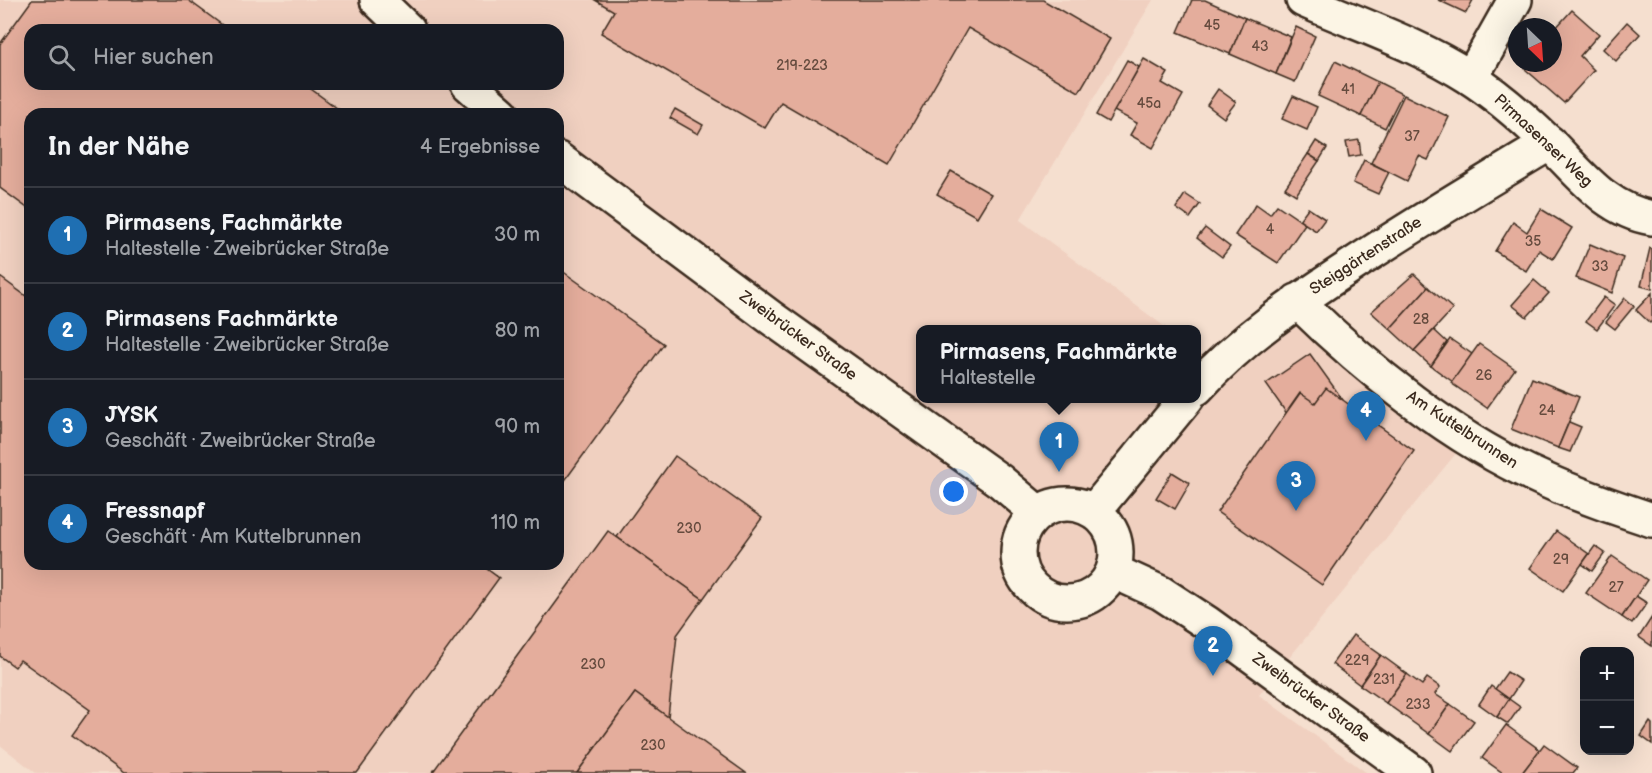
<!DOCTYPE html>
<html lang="de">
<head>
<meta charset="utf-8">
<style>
	:root { --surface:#171b24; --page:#242831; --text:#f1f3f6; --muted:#9ea1a6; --line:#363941; --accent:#1f6fb2 }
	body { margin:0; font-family:"Balsamiq Sans",sans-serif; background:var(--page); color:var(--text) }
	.controls { position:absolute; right:18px; bottom:18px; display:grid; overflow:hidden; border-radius:12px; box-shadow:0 6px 24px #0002 }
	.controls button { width:54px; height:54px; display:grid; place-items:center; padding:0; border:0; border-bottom:2px solid var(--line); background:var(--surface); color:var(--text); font:30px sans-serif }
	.compass { position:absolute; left:1508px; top:18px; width:54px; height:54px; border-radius:50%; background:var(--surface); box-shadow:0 6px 24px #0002; rotate:155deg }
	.you { position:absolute; left:954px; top:492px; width:21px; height:21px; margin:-15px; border:4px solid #fff; border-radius:50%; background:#1a73e8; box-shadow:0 0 0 9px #1a73e833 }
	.badge { display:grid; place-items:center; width:39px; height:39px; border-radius:50%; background:var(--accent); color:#fff; font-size:20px; font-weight:700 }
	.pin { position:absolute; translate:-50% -50px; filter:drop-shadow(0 2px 3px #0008) }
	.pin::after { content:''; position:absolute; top:32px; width:21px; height:18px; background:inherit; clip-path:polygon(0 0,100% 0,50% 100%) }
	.popup { position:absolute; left:916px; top:325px; width:285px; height:78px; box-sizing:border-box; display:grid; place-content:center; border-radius:12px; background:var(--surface); filter:drop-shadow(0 2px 4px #0005); font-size:20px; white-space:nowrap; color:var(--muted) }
	.popup b { font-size:22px; color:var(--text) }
	.popup::after { content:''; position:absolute; left:50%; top:100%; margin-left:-12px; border:12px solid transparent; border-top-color:var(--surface) }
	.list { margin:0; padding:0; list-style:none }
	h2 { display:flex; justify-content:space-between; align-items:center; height:78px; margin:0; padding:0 24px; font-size:26px }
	h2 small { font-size:20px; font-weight:400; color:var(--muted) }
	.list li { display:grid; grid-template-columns:39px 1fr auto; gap:18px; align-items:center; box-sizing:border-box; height:96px; padding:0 24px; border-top:2px solid var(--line) }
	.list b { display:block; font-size:22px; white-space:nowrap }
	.list p { margin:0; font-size:20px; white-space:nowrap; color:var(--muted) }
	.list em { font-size:20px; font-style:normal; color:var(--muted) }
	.icon { flex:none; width:33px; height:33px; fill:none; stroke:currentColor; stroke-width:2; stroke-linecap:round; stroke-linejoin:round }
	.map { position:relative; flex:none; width:1652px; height:773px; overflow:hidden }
	.search { position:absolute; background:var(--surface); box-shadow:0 6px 24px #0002; left:24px; top:24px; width:540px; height:66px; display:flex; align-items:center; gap:15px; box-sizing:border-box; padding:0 21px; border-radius:18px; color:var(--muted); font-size:22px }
	.panel { position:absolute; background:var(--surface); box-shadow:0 6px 24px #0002; left:24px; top:108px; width:540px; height:462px; border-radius:18px }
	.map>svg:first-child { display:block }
	.built { fill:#f0d0c0; fill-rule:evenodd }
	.building { fill:#e4ad9c; stroke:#3b2a1e; stroke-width:1.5 }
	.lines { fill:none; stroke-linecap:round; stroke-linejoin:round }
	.minor-casing { stroke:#3b2a1e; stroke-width:38 }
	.minor { stroke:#fcf5e5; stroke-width:33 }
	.labels { text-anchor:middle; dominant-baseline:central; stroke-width:4.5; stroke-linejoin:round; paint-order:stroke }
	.number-label { font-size:14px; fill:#654b3e }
	.street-label { font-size:16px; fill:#3b2a1e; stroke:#fcf5e5 }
</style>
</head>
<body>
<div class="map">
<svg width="1652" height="773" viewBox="0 0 1652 773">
	<rect width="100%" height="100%" fill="#f5dfcf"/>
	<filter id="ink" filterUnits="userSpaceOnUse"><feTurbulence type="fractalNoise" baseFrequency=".0167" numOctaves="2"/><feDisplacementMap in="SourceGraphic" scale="12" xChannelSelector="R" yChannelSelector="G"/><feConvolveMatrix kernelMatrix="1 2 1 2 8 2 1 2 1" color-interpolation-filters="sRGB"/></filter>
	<g filter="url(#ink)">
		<path class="built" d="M0,0h1153l-133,220 148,109 -247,1v68h276v-47l33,25 69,-54 163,124 -203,249 108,78h-1331l-36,-28zM30,30h528v54h-528zM30,114h528v450h-528z"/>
		<g class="building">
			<path d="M32,0h156l41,30h-199v54h274l41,30h-315v96l-30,-22v-144z"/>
			<path d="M595,0h448l67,39 -31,53 -111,-64 -79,137 -108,-63 -16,26 -164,-95 13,-22z"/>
			<path d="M1192,0h13l40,18 -15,36 -52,-22z"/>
			<path d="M1438,0h35l-7,13z"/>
			<path d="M1572,10l27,24 -19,22 14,14 -30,33 -39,-34 6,-6h22v-32z"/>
			<path d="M1245,18l46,19 -15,37 -46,-20z"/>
			<path d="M1627,22l13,12 -24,27 -13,-12z"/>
			<path d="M1296,27l19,9 -20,46 -19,-8z"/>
			<path d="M1144,59l24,14 -6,10 21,12 -30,53 -23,-13 7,-12 -23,-12z"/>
			<path d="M1127,60l12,7 -31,55 -12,-7z"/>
			<path d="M1335,61l43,21 -17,34 -43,-20z"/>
			<path d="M1378,82l24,12 -17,34 -24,-12z"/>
			<path d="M1218,89l18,13 -12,16 -17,-13z"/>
			<path d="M1404,95l45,22 -21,43 -9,-4 -12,25 -36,-18z"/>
			<path d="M1293,96l24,11 -10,23 -25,-11z"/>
			<path d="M675,109l28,16 -5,9 -28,-16z"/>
			<path d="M1359,140l2,15 -12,2 -3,-15z"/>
			<path d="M1316,141l11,7 -8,13 -11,-7z"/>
			<path d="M1308,154l11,7 -23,34 -11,-7z"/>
			<path d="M1364,160l25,12 -11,22 -25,-11z"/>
			<path d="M951,171l40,23 -14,23 -40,-23z"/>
			<path d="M1185,194l15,10 -10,14 -14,-10z"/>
			<path d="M1256,204l14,10 7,-9 28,19 -27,39 -43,-28z"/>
			<path d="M1308,208l17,11 -9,12 -17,-11z"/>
			<path d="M1541,209l31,19 -19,31 -14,-9 -13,21 -31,-20 18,-29 14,10z"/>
			<path d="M1205,228l25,19 -8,10 -25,-19z"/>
			<path d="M1590,244l33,14 -11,35 -36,-15z"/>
			<path d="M1650,248l2,1v40l-11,-3z"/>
			<path d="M558,268l106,76 -106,146z"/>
			<path d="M1414,274l14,13 -38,42 -19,-17z"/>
			<path d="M0,277l30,22v265h450l19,14 -142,195h-233l-52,-38 18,-25 -70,-50 -5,7 -15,-11z"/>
			<path d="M1534,280l15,13 -22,24 -15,-12z"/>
			<path d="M1428,287l25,22 -39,42 -24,-22z"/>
			<path d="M1652,293v28l-2,2 -14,-13z"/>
			<path d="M1604,297l11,8 -18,24 -11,-8z"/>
			<path d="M1625,298l9,8 -19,23 -9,-7z"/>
			<path d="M1434,330l13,12 -16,24 -17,-15z"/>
			<path d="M1450,339l22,15 -19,28 -22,-16z"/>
			<path d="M1479,344l36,25 -28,39 -36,-25z"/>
			<path d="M1310,354l33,46 -44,31 -33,-47z"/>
			<path d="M1532,378l47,19 -21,51 -47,-19z"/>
			<path d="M1326,388l88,63 -92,134 -105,-73 83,-119 15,10z"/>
			<path d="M1569,422l12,5 -11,25 -12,-4z"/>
			<path d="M675,456l87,62 -59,81 -86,-62z"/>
			<path d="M1172,472l18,11 -15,26 -19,-11z"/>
			<path d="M608,531l95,68 -26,36 -9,82 -33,-24 -58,80h-145z"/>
			<path d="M1556,531l33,23 -26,37 -33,-23z"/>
			<path d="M1595,546l10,7 -13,18 -10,-7z"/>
			<path d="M1612,556l35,24 -25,37 -36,-24z"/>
			<path d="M1636,596l11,7 -15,21 -10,-7z"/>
			<path d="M1652,617v29l-13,-9z"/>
			<path d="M1353,635l28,20 -21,30 -28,-21z"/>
			<path d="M1381,655l26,19 -21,29 -26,-18z"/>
			<path d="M1507,672l14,9 -12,18 -14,-10z"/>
			<path d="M1407,674l15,11 5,-7 13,9 -5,7 15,10 -21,30 -43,-31z"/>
			<path d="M1491,686l18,13 -12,18 -18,-13z"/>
			<path d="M635,693l33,24 78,56h-169z"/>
			<path d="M1509,699l11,8 -12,17 -11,-7z"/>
			<path d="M1450,704l24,17 -22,30 -23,-17z"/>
			<path d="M1650,722l2,2v20l-11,-8z"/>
			<path d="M1506,725l34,25 -18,23h-19l-21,-15z"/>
			<path d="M1544,744l33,24 -4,5h-51z"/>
		</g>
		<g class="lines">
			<defs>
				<g id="minor">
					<path d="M377,0l31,30"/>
					<path d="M1303,0c56,25 115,44 166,77 28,18 54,41 78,64 32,31 58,69 105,77"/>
					<path d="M1471,78l44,-78"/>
					<path d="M468,84l34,30"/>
					<path d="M558,159l212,158 230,164 38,32"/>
					<path d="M1297,301c69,68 158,140 248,179 35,16 71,28 107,40"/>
					<path d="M1197,388c44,-49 99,-86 154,-122 65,-43 132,-83 199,-123"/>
					<circle cx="1067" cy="553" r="49"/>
					<path d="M1094,511l93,-113"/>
					<path d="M1113,571l48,22 46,30 207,150"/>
				</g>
			</defs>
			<use href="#minor" class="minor-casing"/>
			<use href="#minor" class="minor"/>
		</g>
	</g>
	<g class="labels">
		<g class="number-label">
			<text x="1212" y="25">45</text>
			<text x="1260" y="46">43</text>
			<text x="802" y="65">219-223</text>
			<text x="1348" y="89">41</text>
			<text x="1149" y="103">45a</text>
			<text x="1412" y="136">37</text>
			<text x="1270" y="229">4</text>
			<text x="1533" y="241">35</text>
			<text x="1600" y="266">33</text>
			<text x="1421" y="319">28</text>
			<text x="1484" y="375">26</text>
			<text x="1547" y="410">24</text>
			<text x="689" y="528">230</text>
			<text x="1561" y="559">29</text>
			<text x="1616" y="587">27</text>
			<text x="1357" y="660">229</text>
			<text x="593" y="664">230</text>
			<text x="1384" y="679">231</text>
			<text x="1418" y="704">233</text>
			<text x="653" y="745">230</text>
		</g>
		<g class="street-label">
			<text transform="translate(1543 141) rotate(43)">Pirmasenser Weg</text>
			<text transform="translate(1366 256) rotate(-33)">Steiggärtenstraße</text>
			<text transform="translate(798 336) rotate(36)">Zweibrücker Straße</text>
			<text transform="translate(1462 430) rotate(33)">Am Kuttelbrunnen</text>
			<text transform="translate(1311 698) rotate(36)">Zweibrücker Straße</text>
		</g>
	</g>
</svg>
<div class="controls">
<button>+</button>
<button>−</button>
</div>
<svg class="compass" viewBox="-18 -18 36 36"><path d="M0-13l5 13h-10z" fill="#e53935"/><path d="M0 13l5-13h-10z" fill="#9ea1a6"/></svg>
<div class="you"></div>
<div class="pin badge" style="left:1059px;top:472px">1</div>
<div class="popup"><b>Pirmasens, Fachmärkte</b>Haltestelle</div>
<div class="pin badge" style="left:1213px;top:676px">2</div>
<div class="pin badge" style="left:1296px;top:511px">3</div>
<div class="pin badge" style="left:1366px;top:441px">4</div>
<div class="search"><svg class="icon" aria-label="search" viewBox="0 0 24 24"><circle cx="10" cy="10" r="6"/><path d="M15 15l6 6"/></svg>Hier suchen</div>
<section class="panel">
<h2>In der Nähe<small>4 Ergebnisse</small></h2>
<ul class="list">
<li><span class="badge">1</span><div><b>Pirmasens, Fachmärkte</b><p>Haltestelle · Zweibrücker Straße</p></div><em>30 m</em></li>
<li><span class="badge">2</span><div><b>Pirmasens Fachmärkte</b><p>Haltestelle · Zweibrücker Straße</p></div><em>80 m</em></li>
<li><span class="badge">3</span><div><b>JYSK</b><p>Geschäft · Zweibrücker Straße</p></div><em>90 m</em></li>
<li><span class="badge">4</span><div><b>Fressnapf</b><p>Geschäft · Am Kuttelbrunnen</p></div><em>110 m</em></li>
</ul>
</section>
</div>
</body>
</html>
